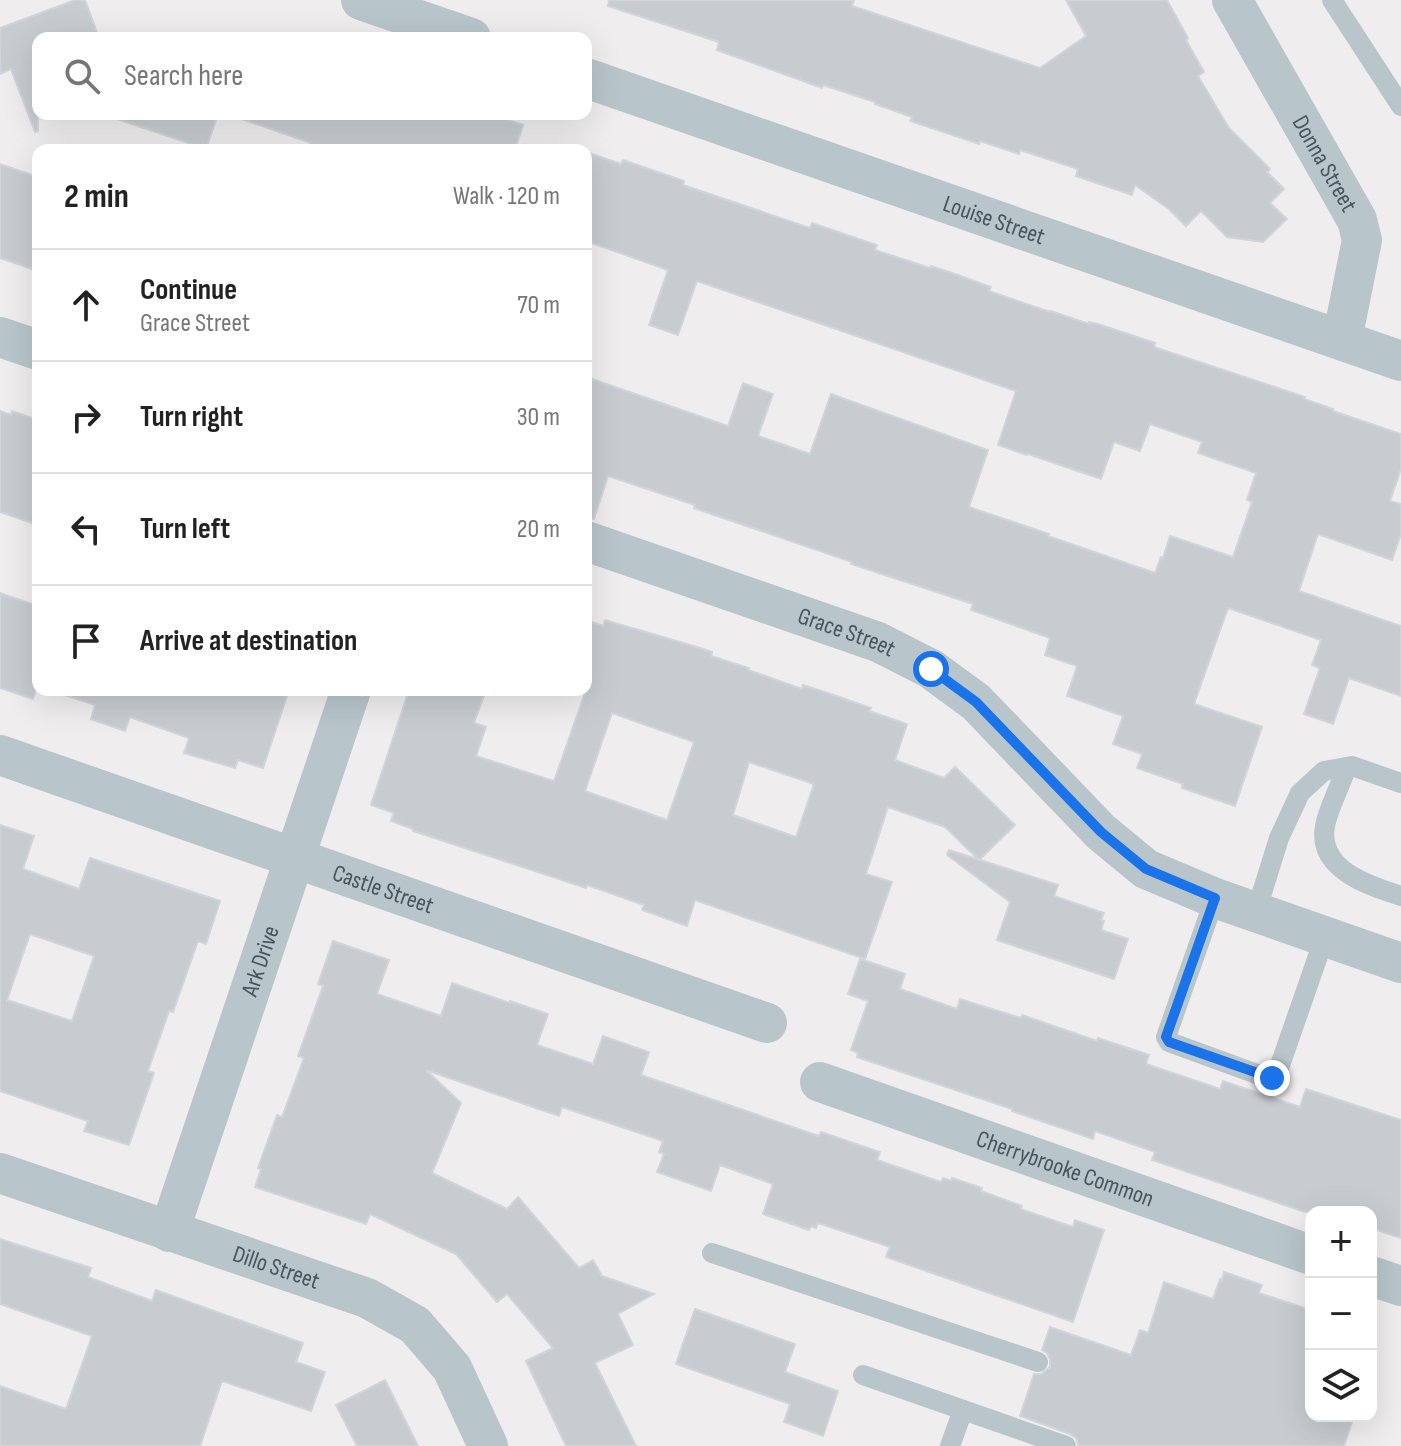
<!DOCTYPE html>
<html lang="en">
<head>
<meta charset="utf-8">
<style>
	:root { --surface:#fff; --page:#f6f6f6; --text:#222; --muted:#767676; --line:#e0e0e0 }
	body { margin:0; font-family:"Sofia Sans Condensed",sans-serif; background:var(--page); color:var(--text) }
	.controls { position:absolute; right:24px; bottom:24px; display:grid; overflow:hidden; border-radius:16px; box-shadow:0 8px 32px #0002 }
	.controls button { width:72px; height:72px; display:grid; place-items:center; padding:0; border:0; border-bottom:2px solid var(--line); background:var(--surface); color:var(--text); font:40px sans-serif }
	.stop { position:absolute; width:24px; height:24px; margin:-18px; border:6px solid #1a73e8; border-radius:50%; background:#fff }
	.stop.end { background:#1a73e8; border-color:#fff; box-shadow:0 2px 8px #0008 }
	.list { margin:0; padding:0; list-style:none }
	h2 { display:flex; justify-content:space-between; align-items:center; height:104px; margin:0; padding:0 32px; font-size:34px }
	h2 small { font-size:26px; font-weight:400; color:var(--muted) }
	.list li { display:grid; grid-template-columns:52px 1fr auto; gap:24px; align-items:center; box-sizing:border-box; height:112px; padding:0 32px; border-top:2px solid var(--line) }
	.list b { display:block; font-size:30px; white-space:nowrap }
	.list p { margin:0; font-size:26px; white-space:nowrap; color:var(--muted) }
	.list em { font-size:26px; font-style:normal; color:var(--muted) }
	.icon { flex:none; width:44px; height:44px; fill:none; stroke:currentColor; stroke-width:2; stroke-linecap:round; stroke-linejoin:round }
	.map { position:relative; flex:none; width:1401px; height:1446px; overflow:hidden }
	.search { position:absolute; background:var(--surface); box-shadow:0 8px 32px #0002; left:32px; top:32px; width:560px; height:88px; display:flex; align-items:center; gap:20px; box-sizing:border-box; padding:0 28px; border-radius:16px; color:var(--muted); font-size:30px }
	.panel { position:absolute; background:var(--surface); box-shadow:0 8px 32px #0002; left:32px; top:144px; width:560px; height:552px; border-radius:16px }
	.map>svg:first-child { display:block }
	.building { fill:#c7ccd1; stroke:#d1d5da; stroke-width:2; fill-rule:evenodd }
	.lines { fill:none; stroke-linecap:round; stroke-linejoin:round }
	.service { stroke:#b8c6cc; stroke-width:20 }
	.minor { stroke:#b8c6cc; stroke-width:40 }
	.route { stroke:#1a73e8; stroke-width:10 }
	.labels { text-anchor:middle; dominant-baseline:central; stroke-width:6; stroke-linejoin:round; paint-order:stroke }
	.street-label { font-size:24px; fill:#44565c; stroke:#fff }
</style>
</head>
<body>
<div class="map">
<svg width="1401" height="1446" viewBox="0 0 1401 1446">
	<rect width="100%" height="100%" fill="#f0edee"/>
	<g class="building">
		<path d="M75,0h10l14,38h-61v93l-3,1 -24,-63 -11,5v-46z"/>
		<path d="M609,0h245l-2,6 188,62 46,-32 -20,-36h101l21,38 -2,2 18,32 -6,4 31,52 41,41 -3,3 17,17 -14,14 17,16 -24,23 -36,-5 -26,-26 -15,15 -16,-16 -35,-25 -3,10 -56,-19 2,-7 -58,-19 -1,4 -39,-13 -1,3 -69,-23 2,-4 -37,-13v-2l-52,-17 -1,3 -105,-38 2,-8 -111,-36z"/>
		<path d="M117,114h101l-12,35 -89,-30z"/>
		<path d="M243,114h248l32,11 -8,25h-188l-17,-6 1,-1 -69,-24z"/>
		<path d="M586,152l35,12 2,-4 61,21 -1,4 127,43 2,-5 65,22 -2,5 55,18 1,-2 27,9 33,12 -2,4 61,21 1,-1 38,13v-2l9,2 57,19 -1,4 151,50 -1,2 29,10v2l68,23v35l-11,32 11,3v30l-9,26 -74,-26 -19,57 102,35v70l-52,-18 -16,46 -29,-10 16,-46 -8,-3 9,-25 -93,-32 -34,96 68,23 -27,79 -53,-18 1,-4 -46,-16 5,-14 -29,-10 10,-28 -56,-20 10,-30 -32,-11 5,-17 -79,-28 2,-6 -122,-40 1,-2 -158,-54 1,-3 -87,-29 -14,43h-8v-142l142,49 15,-43 30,11 -15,42 52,18 21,-60 157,56 -19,57 80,27 -1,2 107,37 6,-16 2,1 7,-22 63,21 19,-55 -5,-2 9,-27 -58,-20 4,-11 -52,-18 -10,27 -26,-9 -13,37 -73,-25 -1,1 -29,-10 18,-54 -319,-110 -19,54 -29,-10 19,-55 -82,-29z"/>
		<path d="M0,164l38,13v94l-38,-13z"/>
		<path d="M0,411l11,4 1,-4 26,9v105l-38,-13z"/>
		<path d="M0,593l38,13v78l-5,15 -33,-11z"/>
		<path d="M586,620l17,6 2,-6 92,27 15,5 -1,4 38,12 -1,2 54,19 1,-4 25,8 43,15 -2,3 38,13 -12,36 49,18 11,-11 60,58 -36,35 -34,-33 -57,-20 -22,67 26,8 -27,77 -170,-59 -8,26 -45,-16 2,-5 -57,-20 -1,3 -173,-57v-2l-22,-8 3,-8 -23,-8 38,-115h77l-12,33 12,4 -10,29 78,25 32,-91zM612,713l82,29 -27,78 -82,-29zM749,762l65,22 -18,53 -63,-22z"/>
		<path d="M66,690h223l-26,78 -25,-8 -3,8 -51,-15 5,-15 -59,-21 -5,14 -34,-12 4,-14 -30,-10z"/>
		<path d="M0,825l34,11 -11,33 56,20 11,-31 130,43 -14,43 -8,-3 -25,71 -4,-1 -21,60 6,2 -25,72 -45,-14 4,-10 -88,-30zM30,934l64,22 -22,65 -65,-21z"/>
		<path d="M949,850l109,35 -4,11 50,17 -3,7 3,1 -3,9 27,9 -14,40 -117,-39 13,-38 -63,-47z"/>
		<path d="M333,941l56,19 -12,34 64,22 11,-33 58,20v-2l38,13 -11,31 56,19 10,-28 46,16 -8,23 178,61 2,-4 59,20 -3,8 64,22 2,-4 8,3 1,-3 30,10 -1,3 41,15 -2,3 53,18 2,-7 29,10 -31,92 -187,-65 4,-10 -72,-24 -2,5 -5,-2 -2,4 -46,-16 10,-30 -53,-19 -9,26 -54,-19 7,-18 -5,-2 4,-11 -101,-34 -3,9 -133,-46 35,33 -29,70 75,36 11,-12 61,71 14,-8 9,16 52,18 -36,20 15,31 -38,18 41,83h-70l-40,-85 27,-13 -46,-54 -10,8 -41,-48 -86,-40 -4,10 -111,-37 6,-18 -3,-1 19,-53 5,2 22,-59 -6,-2 25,-70 -5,-2z"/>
		<path d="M860,959l45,15 -5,15 57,20 3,-10 61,19 1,-3 75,26 1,-3 51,17 -3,9 74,25 3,-8 77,26 6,-18 95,31v118l-30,-10v-16h-66l-153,-52 3,-8 -60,-21 -2,8 -81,-28v-2l-155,-52 1,-4 -7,-3 17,-49 -20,-7z"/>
		<path d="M0,1239l91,29 -3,9 64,24 4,-11 147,53 -7,19 29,10 -14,39 -89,-30 -22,65h-200v-60l66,23 26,-73 -92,-32z"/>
		<path d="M1224,1272l38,13 -3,8 52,17v106h43l-10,30h-265l-3,-8 -6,-4 -50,-18 14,-42h7l9,-7v-8l-3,-6 -5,-3 8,-23 81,28 9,-25 8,3 16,-51 49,17 7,-20 2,1z"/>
		<path d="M695,1309l100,35 -10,28 53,19 -15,45 -39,-14 6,-18 -114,-40z"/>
		<path d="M385,1380l33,66h-61l-21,-41z"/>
	</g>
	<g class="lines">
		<g class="service">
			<path d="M1332,0l69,106"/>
			<path d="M1347,767c-6,17 -19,42 -22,59 -8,44 45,60 76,70"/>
			<path d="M1215,898l-49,139 3,5 96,35 7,1 6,-7 47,-135"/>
			<path d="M1256,912l23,-74 21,-45 24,-22 28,-5 49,17"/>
			<path d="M712,1253l326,109"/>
			<path d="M863,1375l203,71"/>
			<path d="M950,1446l13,-36"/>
		</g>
		<g class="minor">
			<path d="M361,0l110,38"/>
			<path id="s1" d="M1232,0l125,220 5,20 -20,100"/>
			<path id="s2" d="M586,78l815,283"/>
			<path d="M0,337l38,13"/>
			<path id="s3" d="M586,541l292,101 53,27 45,33 125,130 45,37 69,29 186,65"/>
			<path id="s4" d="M0,755l767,268"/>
			<path id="s5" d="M820,1082l491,173"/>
			<path id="s6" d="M0,1173l367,125 48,27 37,43 36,78"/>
			<path id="s7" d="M169,1232l182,-542"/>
			<path d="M1371,1276l30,10"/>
		</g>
	</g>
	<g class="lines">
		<path class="route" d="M931,669l45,33 125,130 45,37 69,29 -49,139 3,5 103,36"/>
	</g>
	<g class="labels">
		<g class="street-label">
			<text stroke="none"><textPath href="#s1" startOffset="188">Donna Street</textPath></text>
			<text stroke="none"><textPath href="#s2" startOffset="432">Louise Street</textPath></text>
			<text stroke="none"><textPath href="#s3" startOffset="276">Grace Street</textPath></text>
			<text stroke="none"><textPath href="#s4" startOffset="406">Castle Street</textPath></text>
			<text stroke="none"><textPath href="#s7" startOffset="286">Ark Drive</textPath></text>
			<text stroke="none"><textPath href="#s5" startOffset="260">Cherrybrooke Common</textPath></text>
			<text stroke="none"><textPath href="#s6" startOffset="292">Dillo Street</textPath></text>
		</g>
	</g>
</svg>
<div class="controls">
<button>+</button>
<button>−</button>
<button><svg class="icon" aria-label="layers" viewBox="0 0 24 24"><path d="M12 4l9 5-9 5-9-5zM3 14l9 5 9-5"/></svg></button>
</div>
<div class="stop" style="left:931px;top:669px"></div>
<div class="stop end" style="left:1272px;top:1078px"></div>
<div class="search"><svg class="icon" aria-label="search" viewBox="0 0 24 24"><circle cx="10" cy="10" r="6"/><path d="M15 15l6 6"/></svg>Search here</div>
<section class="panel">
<h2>2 min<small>Walk · 120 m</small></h2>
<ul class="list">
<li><svg class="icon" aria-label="ahead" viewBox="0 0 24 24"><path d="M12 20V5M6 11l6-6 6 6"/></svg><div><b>Continue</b><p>Grace Street</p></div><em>70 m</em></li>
<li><svg class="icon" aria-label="right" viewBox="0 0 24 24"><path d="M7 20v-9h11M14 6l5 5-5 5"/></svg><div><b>Turn right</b></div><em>30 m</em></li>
<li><svg class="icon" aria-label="left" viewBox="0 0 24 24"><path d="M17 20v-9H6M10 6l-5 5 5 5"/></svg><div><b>Turn left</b></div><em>20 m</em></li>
<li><svg class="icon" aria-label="arrive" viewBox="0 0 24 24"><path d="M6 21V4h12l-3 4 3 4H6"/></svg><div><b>Arrive at destination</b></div></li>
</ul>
</section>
</div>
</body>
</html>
